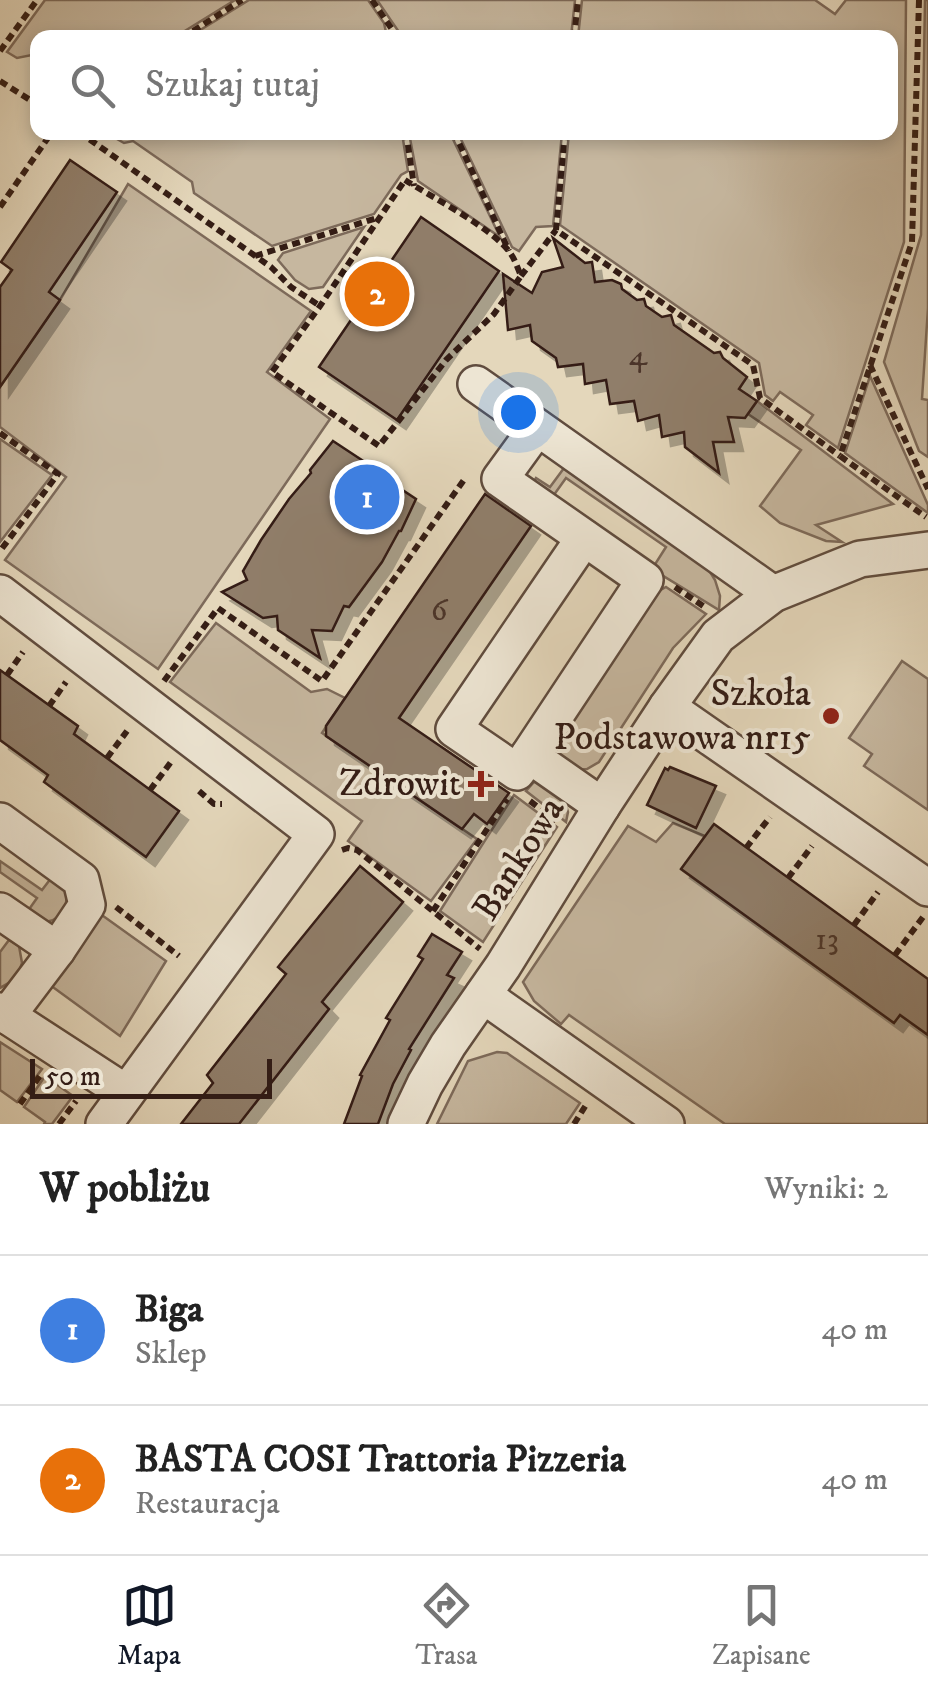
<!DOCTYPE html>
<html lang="pl">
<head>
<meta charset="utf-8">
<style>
	:root { --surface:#fff; --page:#f2f2f2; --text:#222; --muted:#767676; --line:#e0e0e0; --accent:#111827 }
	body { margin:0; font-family:"IM FELL DW Pica",serif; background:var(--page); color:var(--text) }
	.scale { position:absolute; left:30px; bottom:25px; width:242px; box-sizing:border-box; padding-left:10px; border:5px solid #341d15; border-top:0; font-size:28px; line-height:35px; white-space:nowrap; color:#341d15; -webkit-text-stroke:8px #ede5d3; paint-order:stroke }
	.you { position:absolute; left:518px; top:412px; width:35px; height:35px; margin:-25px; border:8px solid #fff; border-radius:50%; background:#1a73e8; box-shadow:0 0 0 15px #1a73e833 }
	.badge { display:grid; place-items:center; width:65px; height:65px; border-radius:50%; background:var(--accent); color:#fff; font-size:32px; font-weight:700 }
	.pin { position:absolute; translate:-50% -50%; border:5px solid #fff; box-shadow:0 2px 10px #0006 }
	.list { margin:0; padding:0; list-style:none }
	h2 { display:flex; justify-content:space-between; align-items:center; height:130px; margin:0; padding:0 40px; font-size:42px }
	h2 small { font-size:32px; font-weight:400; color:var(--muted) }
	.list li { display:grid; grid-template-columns:65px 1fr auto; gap:30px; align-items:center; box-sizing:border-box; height:150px; padding:0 40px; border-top:2px solid var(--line) }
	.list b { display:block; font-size:38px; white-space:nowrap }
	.list p { margin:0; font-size:32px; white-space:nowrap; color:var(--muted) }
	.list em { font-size:32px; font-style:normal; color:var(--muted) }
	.icon { flex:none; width:55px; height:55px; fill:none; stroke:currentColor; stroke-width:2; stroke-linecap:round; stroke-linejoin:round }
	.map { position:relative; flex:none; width:928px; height:1124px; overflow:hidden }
	.search { position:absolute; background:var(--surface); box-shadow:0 5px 15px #0003; left:30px; right:30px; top:30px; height:110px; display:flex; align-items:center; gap:25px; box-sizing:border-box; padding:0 35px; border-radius:20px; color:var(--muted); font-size:38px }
	.sheet { height:430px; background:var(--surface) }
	nav { display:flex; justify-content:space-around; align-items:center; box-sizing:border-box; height:140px; border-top:2px solid var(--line); background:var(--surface); font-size:28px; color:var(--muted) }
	nav a { display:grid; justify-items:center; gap:5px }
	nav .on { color:var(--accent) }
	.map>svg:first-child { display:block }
	.green { fill:#c6b79f; stroke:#7d6a5a; stroke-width:2.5 }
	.building { fill:#907e6b; stroke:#341d15; stroke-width:2.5; filter:url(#shadow) }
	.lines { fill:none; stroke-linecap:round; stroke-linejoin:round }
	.minor-casing { stroke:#604c3e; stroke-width:40 }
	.path { stroke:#341d15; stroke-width:6; stroke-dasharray:8 5; stroke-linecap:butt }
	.minor { stroke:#ede5d3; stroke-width:35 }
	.poi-dot { fill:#8f2418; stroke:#ede5d3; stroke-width:4 }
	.labels { text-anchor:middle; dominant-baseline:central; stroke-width:8; stroke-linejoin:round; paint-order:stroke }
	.number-label { font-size:32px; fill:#4b352a }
	.poi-label { font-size:38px; fill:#341d15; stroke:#ede5d3; text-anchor:end }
	.street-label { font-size:38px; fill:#341d15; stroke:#ede5d3 }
</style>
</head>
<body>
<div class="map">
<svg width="928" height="1124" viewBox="0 0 928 1124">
	<defs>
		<filter id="shadow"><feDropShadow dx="9" dy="9" stdDeviation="0" flood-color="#0004"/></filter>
	</defs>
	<rect width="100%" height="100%" fill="#e4d7bb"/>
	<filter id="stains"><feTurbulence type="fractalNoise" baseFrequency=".002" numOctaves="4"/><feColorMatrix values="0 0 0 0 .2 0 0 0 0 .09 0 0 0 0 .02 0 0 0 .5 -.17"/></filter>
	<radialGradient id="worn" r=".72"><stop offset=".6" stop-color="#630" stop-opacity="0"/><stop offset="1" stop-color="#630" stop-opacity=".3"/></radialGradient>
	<g class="green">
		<path d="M45,0h190l-60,37 -137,1 -1,16 -20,4 -10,-6z"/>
		<path d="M249,0h119l16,23 3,14h-198z"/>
		<path d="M377,0h198l-4,37 -168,1z"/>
		<path d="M582,0h233l20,14 11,-14h60l-2,242 -66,206 -32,-23 7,-10 -33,-23 -7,9 -8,-6 -6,-32 -199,-138 9,-92 321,-1v-94l-312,-1z"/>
		<path d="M925,0h3v308l-6,91 6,1v57l-9,-6 -35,-89 37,-127z"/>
		<path d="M116,133h286l6,38 -7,4 -27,39 -102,32 -78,-53 -2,-11 -59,-41 -9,2 -7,-4z"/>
		<path d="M409,133h41l50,104 -82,-56z"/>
		<path d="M458,133h104l-9,93 -17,1 -17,24 -7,-4z"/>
		<path d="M128,184l183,127 -44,61 63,47 -172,250 -153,-109 61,-83 -66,-50v-40l60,-87z"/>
		<path d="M364,227l-41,60 -14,2 -14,-9 -17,-20 5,-7z"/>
		<path d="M870,376l58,129v8l-83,-60z"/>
		<path d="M757,401l136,103 -77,21 26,17 -16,-1 -46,-18 -20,-17 41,-56 -53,-36z"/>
		<path d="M0,439l52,36 -52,67z"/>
		<path d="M567,464l132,90 16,26 5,16 -1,14 -67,-41 14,-22 -100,-69 -15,21 -19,-14 4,-7 14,9z"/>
		<path d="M666,587l40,27 -33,34 -74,114 -12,7 -15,1 -16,-17 -1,-15 102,-146z"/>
		<path d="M216,623l95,69 16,-3 18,9 -23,35 155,106 -46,62 -83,-60 14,-20 -192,-139z"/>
		<path d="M902,661l26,18v131l-64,-44 8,-12 -23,-16z"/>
		<path d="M534,782h7l23,17 4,13 -2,10 -40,-31z"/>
		<path d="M514,795l43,32 -74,115 -43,-31z"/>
		<path d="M673,823l32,13 -23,34 211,152 7,-7 28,20v89h-203l-156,-109 -8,9 -27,-23 -11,-19 105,-156 28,16z"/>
		<path d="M0,861l42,29 13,-17c12,10 17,32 3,44 -7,6 -17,5 -25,5l-8,-7 12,-17 -37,-26z"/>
		<path d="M99,913l67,48 -46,75 -70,-51z"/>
		<path d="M9,940l10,6 3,17 -5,15 -17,10v-36z"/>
		<path d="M0,1042l42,27 -25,33 -17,-12z"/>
		<path d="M497,1052l10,1 73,50 -14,21h-129l31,-63z"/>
		<path d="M45,1076l28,20 -21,28h-8l1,-2 -21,-15z"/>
	</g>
	<g class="building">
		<path d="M70,160l47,32 -68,100 11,8 -60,87v-100l12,-17 -11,-8z"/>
		<path d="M421,217l78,54 -102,149 -78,-53z"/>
		<path d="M553,238l32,25 7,-1 3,20 17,-2 9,4 1,5 15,11 7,-1 2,7 16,11 9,-2 3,10 40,28 6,-1 3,6 24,19 -8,12 18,12 -12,17 -17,-1 6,25h-21l6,31 -34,-26 -1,-15 -22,5 -3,-22 -21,6 -4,-20 -24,3 -4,-24 -21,4 -2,-20 -25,3 -2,-9 -24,-17 -2,-16 -22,5 -5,-56 29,19 10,-21 21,-5z"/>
		<path d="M333,441l59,39v3l24,16 -15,32h-2l-17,31 -33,45 -5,-1 -12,25 -20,-1 8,28 -42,-28 -1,-14 -14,2 -41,-26 25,-12 -4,-9 18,-31 28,-41 22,-26 -1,-3z"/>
		<path d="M485,494l46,32 -132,192 110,75 -22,31 -13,-10 -12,15 -136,-93v-10z"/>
		<path d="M0,670l78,56 -4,8 105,77 -33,46 -102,-75 4,-7 -48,-35z"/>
		<path d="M670,767l46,19 -20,42 -49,-23 18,-37 3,2z"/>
		<path d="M714,824l214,155v56l-28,-20 -6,8 -213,-154z"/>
		<path d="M360,866l43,36 -81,100 7,7 -90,115h-58l32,-41 -6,-8 79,-101 -8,-7z"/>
		<path d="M432,934l30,18 -15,23 7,3 -45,71 2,1 -18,34 -15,40h-34l18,-48 -2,-1 30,-55 -4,-2 37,-59 -5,-3z"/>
	</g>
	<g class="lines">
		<defs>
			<g id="minor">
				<path d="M476,384l297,210"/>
				<path d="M537,428l-37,51 145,101 -116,175 73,51"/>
				<path d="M0,593l316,241 -212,290"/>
				<path d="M667,707l261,181"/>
				<path d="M529,755l-12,17 -63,-43 130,-191"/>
				<path d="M0,821l81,59 6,25 -30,45 -50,66"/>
				<path d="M0,911l57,39"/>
				<path d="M483,995l183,129"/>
				<path d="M0,1011l126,82"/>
				<path d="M406,1124l19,-40 23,-39 55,-79 99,-160 65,-99 51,-71 55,-42 87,-35 68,-9"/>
			</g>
		</defs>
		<use href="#minor" class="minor-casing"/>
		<g class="path">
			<path d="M372,0l26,38"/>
			<path d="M919,0l-7,242 -72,214 86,61"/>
			<path d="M182,38l60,-38"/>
			<path d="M574,38l4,-38"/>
			<path d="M0,51l37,-51"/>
			<path d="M0,81l38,24"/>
			<path d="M79,132l192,135 20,20 29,19"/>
			<path d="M406,132l8,54"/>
			<path d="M454,132l55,119"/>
			<path d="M565,132l-9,98 197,135 7,33 80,58"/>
			<path d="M405,180c28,18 88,48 106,74 4,6 7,15 10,22l-27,38 -48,46 -67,86 -107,-74 48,-66z"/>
			<path d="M0,207l52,-75"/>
			<path d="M255,256l122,-38"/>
			<path d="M521,276l35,-46"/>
			<path d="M870,365l58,124"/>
			<path d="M0,433l58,41 -58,77"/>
			<path d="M675,587l31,21"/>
			<path d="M7,675l16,-23"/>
			<path d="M164,681l54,-73 104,73 144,-204"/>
			<path d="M49,706l17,-24"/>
			<path d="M107,758l20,-27"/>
			<path d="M150,790l21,-28"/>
			<path d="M199,791l15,13h8"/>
			<path d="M530,801l26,20"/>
			<path d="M746,848l24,-31"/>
			<path d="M342,850l6,-2 9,2 123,99"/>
			<path d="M788,878l24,-32"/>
			<path d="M116,907l63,49"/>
			<path d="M433,911l74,-112"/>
			<path d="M854,925l24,-33"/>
			<path d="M895,955l28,-38"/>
			<path d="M20,1104l22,-31"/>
			<path d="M59,1124l17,-23"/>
			<path d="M574,1124l12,-19"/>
		</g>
		<use href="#minor" class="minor"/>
	</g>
	<g class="poi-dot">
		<circle cx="831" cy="716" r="10"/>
		<path d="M476 769h10v10h10v10h-10v10h-10v-10h-10v-10h10z"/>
	</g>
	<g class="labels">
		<g class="number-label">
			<text x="638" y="356">4</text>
			<text x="439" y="611">6</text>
			<text x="827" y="940">13</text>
		</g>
		<g class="poi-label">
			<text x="811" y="694">Szkoła<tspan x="811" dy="44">Podstawowa nr15</tspan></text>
			<text x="461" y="784">Zdrowit</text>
		</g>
		<g class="street-label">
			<text transform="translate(519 859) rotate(-58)">Bankowa</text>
		</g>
	</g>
	<rect width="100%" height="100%" filter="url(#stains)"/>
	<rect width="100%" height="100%" fill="url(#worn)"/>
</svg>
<div class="scale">50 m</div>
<div class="you"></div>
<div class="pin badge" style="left:367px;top:497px;background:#3f7fe0">1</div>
<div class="pin badge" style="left:377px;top:294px;background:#e8710a">2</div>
<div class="search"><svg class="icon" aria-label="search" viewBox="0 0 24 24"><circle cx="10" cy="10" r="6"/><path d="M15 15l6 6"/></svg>Szukaj tutaj</div>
</div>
<section class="sheet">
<h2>W pobliżu<small>Wyniki: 2</small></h2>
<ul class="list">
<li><span class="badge" style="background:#3f7fe0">1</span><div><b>Biga</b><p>Sklep</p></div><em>40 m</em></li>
<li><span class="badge" style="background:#e8710a">2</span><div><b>BASTA COSI Trattoria Pizzeria</b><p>Restauracja</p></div><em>40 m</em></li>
</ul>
</section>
<nav>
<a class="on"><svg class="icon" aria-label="map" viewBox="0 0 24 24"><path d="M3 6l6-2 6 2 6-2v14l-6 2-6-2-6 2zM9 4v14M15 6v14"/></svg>Mapa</a>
<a><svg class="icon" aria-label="directions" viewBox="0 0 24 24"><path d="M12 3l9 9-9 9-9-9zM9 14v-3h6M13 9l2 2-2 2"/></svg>Trasa</a>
<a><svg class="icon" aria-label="saved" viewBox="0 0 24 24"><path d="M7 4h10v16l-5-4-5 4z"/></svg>Zapisane</a>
</nav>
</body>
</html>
